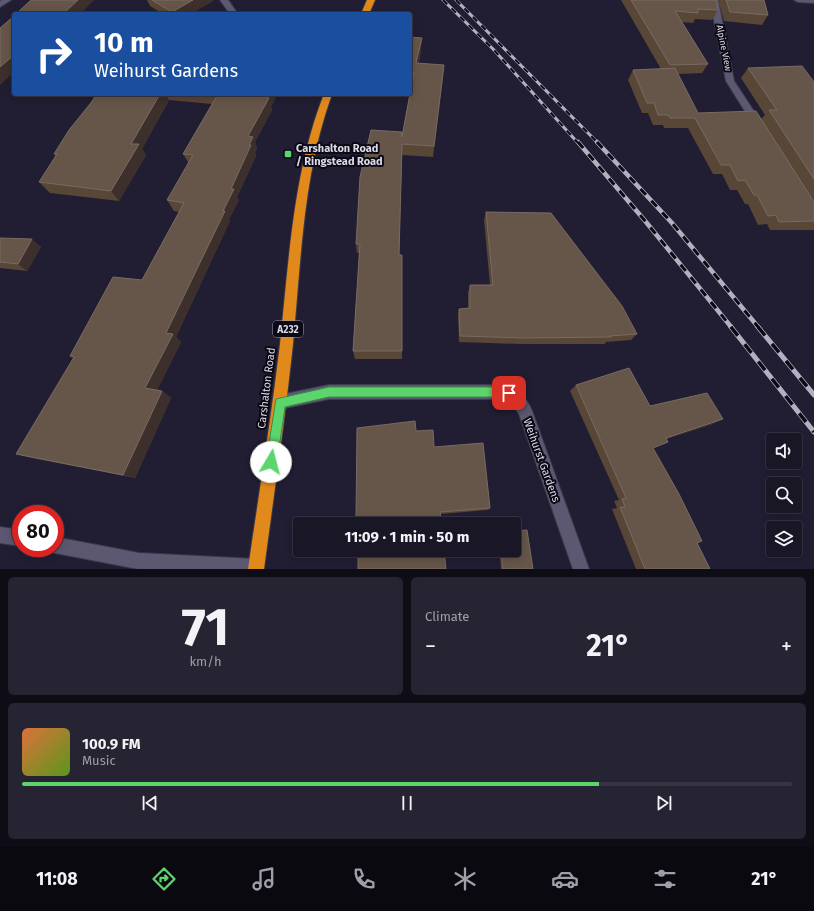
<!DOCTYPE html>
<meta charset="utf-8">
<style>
:root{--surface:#191626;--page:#262332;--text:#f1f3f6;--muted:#9f9fa7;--line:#373543;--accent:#5dd56d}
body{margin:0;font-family:"Fira Sans",sans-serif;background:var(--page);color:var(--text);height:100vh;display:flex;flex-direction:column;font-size:15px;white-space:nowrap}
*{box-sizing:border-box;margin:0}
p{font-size:13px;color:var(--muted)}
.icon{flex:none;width:22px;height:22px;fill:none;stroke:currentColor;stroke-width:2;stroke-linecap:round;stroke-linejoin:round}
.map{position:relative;height:569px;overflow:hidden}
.details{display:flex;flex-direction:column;gap:8px;padding:8px;background:#0e0c15;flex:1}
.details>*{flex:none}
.guide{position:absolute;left:12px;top:12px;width:400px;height:84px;border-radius:4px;box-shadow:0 2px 10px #0003,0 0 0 1px var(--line);background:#1a4fa0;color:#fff;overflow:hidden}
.fabs{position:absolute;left:766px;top:433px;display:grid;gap:8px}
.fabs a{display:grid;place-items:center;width:36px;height:36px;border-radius:4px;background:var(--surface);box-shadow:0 2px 10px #0003,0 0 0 1px var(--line);font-size:20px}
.speed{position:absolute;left:12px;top:505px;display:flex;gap:8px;font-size:20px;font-weight:700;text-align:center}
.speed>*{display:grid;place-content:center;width:52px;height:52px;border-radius:50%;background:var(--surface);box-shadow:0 2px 10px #0003,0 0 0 1px var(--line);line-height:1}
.speed .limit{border:6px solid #d22;background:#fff;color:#111}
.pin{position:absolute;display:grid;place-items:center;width:34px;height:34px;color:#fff;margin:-17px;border-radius:8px;box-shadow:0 2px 6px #0006}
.me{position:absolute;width:44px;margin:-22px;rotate:8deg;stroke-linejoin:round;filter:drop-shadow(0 0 3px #0008)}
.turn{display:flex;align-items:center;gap:14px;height:84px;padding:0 16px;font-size:18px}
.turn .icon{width:52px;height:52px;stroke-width:2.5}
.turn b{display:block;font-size:28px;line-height:34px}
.big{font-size:30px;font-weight:700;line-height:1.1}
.details .tile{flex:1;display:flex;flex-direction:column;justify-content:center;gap:6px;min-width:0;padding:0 14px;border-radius:6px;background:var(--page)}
.details .dial{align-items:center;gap:0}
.dial b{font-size:52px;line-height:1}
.song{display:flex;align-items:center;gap:12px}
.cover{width:48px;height:48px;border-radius:6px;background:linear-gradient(135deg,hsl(20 70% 55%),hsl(90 70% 35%))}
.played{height:4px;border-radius:2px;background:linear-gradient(90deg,var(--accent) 75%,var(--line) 75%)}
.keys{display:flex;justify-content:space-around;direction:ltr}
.heat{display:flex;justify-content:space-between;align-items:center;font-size:22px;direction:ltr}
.details .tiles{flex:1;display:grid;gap:8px;grid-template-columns:1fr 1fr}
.tile:last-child{grid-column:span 2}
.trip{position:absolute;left:293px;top:517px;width:228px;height:40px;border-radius:4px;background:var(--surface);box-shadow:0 2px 10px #0003,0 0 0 1px var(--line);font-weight:700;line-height:40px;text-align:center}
.tabs{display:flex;height:64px;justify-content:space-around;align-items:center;background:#0a090f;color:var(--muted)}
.tabs .icon{width:28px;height:28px}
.tabs .on{color:var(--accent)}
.tabs b{font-size:18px;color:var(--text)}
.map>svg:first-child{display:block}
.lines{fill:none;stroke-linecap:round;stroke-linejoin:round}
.street-casing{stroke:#3d3a4c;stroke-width:2}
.secondary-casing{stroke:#3d3a4c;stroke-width:2}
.highway-casing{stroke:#3d3a4c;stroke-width:2}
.street{fill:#5c5871;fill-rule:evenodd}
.secondary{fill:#5c5871;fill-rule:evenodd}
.highway{fill:#e18a1b;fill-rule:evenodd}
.rail-far2-casing{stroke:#b3b1c1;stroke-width:3}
.rail-far1-casing{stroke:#b3b1c1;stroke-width:4.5}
.rail-casing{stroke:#b3b1c1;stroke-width:5}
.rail-far2{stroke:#0b0913;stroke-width:2;stroke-dasharray:6;stroke-linecap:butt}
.rail-far1{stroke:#0b0913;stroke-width:3;stroke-dasharray:8;stroke-linecap:butt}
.rail{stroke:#0b0913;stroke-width:3.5;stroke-dasharray:11;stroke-linecap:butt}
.wall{fill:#584636}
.shaded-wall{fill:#3c2f2c}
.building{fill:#665649;stroke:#796b62}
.route{fill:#5dd56d;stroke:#3c8a47}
.poi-dot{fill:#5dd56d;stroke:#0b0913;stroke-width:1.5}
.labels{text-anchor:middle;stroke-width:4;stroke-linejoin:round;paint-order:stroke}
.far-street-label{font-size:9px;fill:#dddbea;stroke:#0b0913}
.shield{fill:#0b0913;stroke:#9e9caa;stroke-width:1}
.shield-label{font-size:10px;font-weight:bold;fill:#dddbea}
.poi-label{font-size:11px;font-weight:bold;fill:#dddbea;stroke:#0b0913;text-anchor:start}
.street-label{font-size:11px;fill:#dddbea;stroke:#0b0913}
</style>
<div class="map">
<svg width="814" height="569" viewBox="0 0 814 569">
<rect width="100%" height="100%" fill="#211e33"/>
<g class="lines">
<g class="street-casing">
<g id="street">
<polygon points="2,0 11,0 0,7 0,1"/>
<polygon points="220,0 228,0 238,14 230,14"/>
<polygon points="710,0 718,0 734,81 763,125 761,127 755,127 726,81"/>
<polygon points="794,0 814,0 814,3 798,2"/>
<path d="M329,385h165c19,3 31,8 38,26l57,158h-16l-54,-155c-6,-11 -13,-14 -25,-15h-165l-49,10 -5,-2 -2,-5 2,-5 5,-2z"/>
</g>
</g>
<g class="secondary-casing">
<g id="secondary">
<polygon points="0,527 21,530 21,546 0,543"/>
<polygon points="55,537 139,553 256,559 262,561 264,567 263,569 138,569 55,553 49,551 48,548 55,548"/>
</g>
</g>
<g class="highway-casing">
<g id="highway">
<polygon points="367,0 375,0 369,14 361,14"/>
<path d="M324,94h8c-29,80 -31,166 -39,250 -8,75 -19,150 -29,225h-16c11,-75 23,-150 32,-225 9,-84 13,-171 44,-250z"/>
</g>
</g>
<use href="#street" class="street"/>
<use href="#secondary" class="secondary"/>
<use href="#highway" class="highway"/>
<g class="rail-far2-casing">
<g id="rail-far2">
<polyline points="443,0 493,49 578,143"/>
<polyline points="456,0 598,143"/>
</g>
</g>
<g class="rail-far1-casing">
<g id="rail-far1">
<polyline points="578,142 646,222 732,328"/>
<polyline points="597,142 672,223 759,328"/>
</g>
</g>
<g class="rail-casing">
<g id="rail">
<polyline points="731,327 814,432"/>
<polyline points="758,327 814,395"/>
</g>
</g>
<use href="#rail-far2" class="rail-far2"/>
<use href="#rail-far1" class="rail-far1"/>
<use href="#rail" class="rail"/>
</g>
<g class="wall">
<polygon points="147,0 212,0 213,1 190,14 163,14 150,6"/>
<polygon points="621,0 716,0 718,10 712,20 695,19 693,23 682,22 708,64 702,73 678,74 698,113 761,119 765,115 741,78 748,68 814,82 814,230 770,230 767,224 758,225 748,204 745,204 737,190 730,190 722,174 713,174 688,128 664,128 663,125 653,125 648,113 642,113 628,80 633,70 661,69"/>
<polygon points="718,0 764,0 768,15 762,25 724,21"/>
<polygon points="410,37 421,50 419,63 443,77 433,157 402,155 399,255 402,255 402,359 355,359 353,351 359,253 357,253 356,244 402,136 412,83 410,83"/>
<polygon points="97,94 278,94 271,106 272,110 255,142 257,148 255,153 256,156 237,197 239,200 229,219 230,221 176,337 181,342 157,390 162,391 171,398 135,478 32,458 16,454 74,358 70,356 142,280 179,212 174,211 167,200 189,164 183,154 212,104 169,100 142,149 146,155 119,201 50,193 39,182 56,156 54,154"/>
<polygon points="486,212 637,334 631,340 606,342 605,344 520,344 459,342 458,316 459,309 468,308 468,293 470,285 490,285 484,220"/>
<polygon points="0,238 41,247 27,271 0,268"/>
<polygon points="576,385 713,424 666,439 653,448 710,569 636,569 612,509 617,508 614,501 619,500 570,391"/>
<polygon points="416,431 434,447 490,508 488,510 441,514 358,519 356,517"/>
<polygon points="499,550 514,550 533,569 501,569"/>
</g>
<g class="shaded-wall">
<polygon points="78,0 94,0 80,14 63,14"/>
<polygon points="193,0 212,0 213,1 190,14 173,14 172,12"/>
<polygon points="422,38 421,50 416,75 416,63"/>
<polygon points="14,55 14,72 0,85 0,67"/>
<polygon points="444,65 443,77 433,157 434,146"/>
<polygon points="160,94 166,94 169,100 142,149 146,155 119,201 111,191 131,144"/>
<polygon points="268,94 278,94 271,106 272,110 255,142 257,148 255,153 256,156 237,197 239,200 229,219 230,221 176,337 181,342 155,395 145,388 166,333 223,211 231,189 249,145 248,136"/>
<polygon points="402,144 402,155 399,265 399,255"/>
<polygon points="32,239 41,247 27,271 18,264"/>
<polygon points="162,391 171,398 135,478 123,475"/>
<polygon points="723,419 713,424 657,442 666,438"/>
</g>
<g class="building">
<polygon points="31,0 78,0 63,14 16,14"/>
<polygon points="152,0 193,0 172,12"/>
<polygon points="631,0 716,0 718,10 698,9 698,13 675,11 708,64 670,65"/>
<polygon points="726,0 764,0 768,15 730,12"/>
<polygon points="14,16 14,55 0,67 0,28"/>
<polygon points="410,37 422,38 416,63 444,65 434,146 402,144 399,255 402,255 402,351 353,351 360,244 356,244 360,177 371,130 402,132 402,137 414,72 410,71"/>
<polygon points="802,66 814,82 814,179 769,110 777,110 748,68"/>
<polygon points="675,68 698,113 756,111 814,202 814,221 779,222 776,215 768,216 757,195 754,195 745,180 738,181 730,165 721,165 695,118 670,118 668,115 658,115 654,103 647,103 633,70"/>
<polygon points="97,94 160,94 131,144 139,144 111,191 39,182 57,154 54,154 69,130 90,104"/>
<polygon points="218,94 268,94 266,97 269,98 248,136 253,137 249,145 251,145 231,189 234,189 223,211 225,211 166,333 173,334 145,388 162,391 123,475 16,454 74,357 70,356 113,277 142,280 184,203 167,200 193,155 183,154"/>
<polygon points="486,212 551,213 622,306 637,334 610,336 611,337 524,338 460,336 459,309 470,308 470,285 493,285"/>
<polygon points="0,238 32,239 18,264 0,262"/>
<polygon points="629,368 650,406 707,393 723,419 666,438 668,442 653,448 679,494 702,541 697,543 710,569 645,569 620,507 625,507 622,499 626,498 576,385"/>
<polygon points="415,421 416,431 433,430 434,447 483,443 490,508 440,512 442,524 358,524 358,517 356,517 357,428"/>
<polygon points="527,530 533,569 503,569 501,550 514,550 514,531"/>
<polygon points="358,550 444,550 446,569 358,569"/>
</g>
<polygon class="route" points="329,387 494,387 512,390 514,393 512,397 509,399 494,397 329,397 285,407 277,462 275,466 271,468 267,466 266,462 276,399"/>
<rect class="poi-dot" x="284" y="150" width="8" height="8" rx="2"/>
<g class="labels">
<g class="far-street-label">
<text transform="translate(724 48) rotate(79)" y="3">Alpine View</text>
</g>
<rect class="shield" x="273" y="321" width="30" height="16" rx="3"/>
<g class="shield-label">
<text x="288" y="333">A232</text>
</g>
<g class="poi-label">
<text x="296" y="152">Carshalton Road<tspan x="296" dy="13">/ Ringstead Road</tspan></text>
</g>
<g class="street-label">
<text transform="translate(266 388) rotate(-83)" y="4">Carshalton Road</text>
<text transform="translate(542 460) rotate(70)" y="4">Weihurst Gardens</text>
</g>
</g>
</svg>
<div class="fabs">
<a><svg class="icon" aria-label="sound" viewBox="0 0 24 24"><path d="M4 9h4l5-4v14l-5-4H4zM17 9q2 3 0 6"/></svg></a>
<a><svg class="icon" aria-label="search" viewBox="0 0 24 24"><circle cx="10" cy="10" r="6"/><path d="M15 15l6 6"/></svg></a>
<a><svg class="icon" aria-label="layers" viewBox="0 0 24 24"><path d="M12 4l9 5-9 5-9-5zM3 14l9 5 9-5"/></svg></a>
</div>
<div class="speed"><div class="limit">80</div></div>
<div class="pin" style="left:509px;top:393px;background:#d93025"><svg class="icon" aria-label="arrive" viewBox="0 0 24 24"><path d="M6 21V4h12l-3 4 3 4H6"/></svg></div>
<svg class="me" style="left:271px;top:462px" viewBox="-20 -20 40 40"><circle r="19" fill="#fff"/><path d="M0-13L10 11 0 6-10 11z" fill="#5dd56d"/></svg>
<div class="trip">11:09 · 1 min · 50 m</div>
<div class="guide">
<div class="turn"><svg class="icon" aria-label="right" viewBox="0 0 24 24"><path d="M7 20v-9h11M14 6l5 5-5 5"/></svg><div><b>10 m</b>Weihurst Gardens</div></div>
</div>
</div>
<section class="details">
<div class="tiles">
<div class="tile dial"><b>71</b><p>km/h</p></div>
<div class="tile"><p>Climate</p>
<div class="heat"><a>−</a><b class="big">21°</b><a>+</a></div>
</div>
<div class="tile">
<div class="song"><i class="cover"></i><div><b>100.9 FM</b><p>Music</p></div></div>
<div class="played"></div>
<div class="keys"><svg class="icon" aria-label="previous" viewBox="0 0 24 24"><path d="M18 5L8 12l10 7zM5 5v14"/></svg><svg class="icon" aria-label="pause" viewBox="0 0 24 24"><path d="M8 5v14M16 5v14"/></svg><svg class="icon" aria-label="next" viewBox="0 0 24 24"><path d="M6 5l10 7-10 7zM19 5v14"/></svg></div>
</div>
</div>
</section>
<nav class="tabs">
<b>11:08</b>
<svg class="icon on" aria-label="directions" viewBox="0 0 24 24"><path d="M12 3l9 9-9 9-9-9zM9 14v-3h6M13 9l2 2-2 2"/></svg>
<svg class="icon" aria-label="music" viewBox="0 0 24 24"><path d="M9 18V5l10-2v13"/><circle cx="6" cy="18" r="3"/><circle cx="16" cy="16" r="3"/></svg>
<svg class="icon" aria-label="phone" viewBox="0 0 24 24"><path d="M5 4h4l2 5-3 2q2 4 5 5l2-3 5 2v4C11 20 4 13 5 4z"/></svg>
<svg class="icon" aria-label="climate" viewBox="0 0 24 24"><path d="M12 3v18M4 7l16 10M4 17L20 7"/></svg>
<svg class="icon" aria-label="car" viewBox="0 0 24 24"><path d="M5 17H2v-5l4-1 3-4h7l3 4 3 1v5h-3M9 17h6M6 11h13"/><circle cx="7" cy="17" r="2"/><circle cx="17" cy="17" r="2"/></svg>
<svg class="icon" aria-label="filters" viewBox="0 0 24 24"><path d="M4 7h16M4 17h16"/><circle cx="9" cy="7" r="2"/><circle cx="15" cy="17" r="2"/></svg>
<b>21°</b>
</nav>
